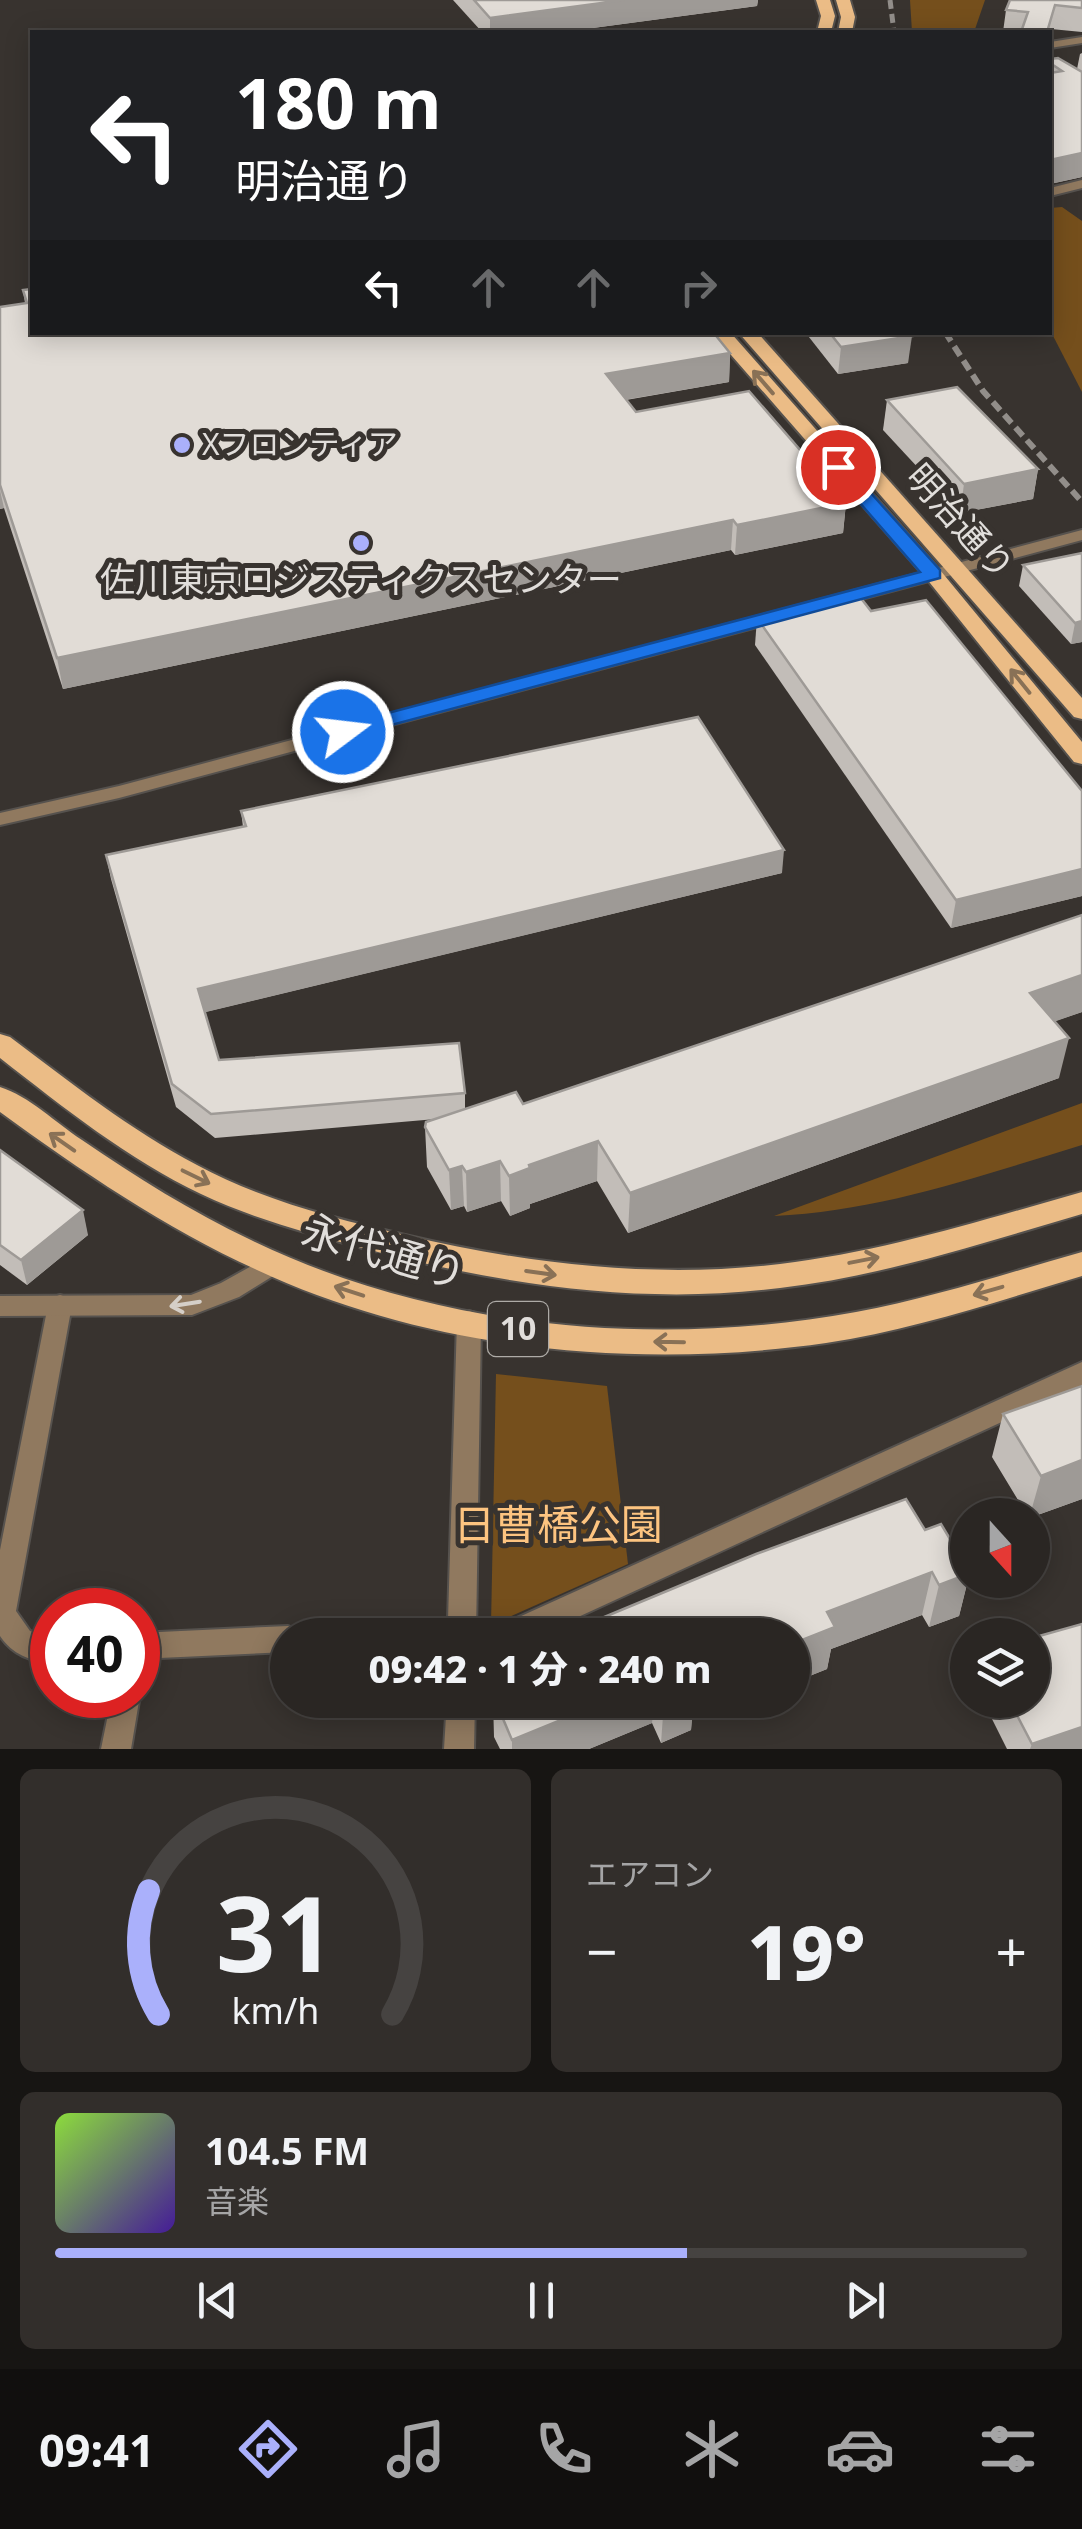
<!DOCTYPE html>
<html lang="ja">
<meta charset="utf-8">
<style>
:root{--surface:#2a2623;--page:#322e2b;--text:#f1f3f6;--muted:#a5a5a6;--line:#464341;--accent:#aab0fb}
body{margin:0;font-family:"Noto Sans","Noto Sans JP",sans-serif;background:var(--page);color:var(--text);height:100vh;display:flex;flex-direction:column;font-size:38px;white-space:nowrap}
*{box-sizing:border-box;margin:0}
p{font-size:32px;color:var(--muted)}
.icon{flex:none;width:55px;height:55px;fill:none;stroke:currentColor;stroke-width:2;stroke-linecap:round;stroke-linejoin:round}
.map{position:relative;height:1749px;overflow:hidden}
.drawer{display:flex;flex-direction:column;gap:20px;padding:20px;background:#171513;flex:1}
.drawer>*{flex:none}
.banner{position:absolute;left:30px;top:30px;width:1022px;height:305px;border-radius:0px;box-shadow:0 5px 25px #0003,0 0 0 2px var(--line);background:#202124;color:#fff;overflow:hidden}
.needle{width:65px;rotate:159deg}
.buttons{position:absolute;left:950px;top:1498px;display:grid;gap:20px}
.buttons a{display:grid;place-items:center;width:100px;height:100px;border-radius:50%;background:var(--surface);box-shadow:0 5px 25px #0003,0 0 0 2px var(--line);font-size:50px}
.speed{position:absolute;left:30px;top:1588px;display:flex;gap:20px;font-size:50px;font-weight:700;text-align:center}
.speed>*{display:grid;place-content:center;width:130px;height:130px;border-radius:50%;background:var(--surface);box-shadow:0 5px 25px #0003,0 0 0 2px var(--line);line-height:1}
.speed .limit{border:15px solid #d22;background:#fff;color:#111}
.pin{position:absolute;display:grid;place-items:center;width:85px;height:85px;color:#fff;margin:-42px;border:5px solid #fff;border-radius:50%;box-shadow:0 2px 10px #0007}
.me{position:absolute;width:110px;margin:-55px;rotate:75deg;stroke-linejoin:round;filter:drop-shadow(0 0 8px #0008)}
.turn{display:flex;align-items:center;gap:35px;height:210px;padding:0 40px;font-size:45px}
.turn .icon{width:130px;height:130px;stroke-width:2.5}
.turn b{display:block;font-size:70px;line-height:85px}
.lanes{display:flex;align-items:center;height:95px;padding:0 40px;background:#0003;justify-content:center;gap:50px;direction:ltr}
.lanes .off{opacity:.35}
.big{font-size:75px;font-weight:800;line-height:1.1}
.drawer .tile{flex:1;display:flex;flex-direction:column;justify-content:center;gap:15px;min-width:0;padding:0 35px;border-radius:15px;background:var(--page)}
.drawer .dial{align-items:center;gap:0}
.dial svg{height:260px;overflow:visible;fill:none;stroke:var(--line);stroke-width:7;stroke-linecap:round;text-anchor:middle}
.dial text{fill:var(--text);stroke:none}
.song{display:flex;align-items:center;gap:30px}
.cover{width:120px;height:120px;border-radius:15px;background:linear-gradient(135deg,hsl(90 70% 55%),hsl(260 70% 35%))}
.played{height:10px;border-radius:5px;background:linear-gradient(90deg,var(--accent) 65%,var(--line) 65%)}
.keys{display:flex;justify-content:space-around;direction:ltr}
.heat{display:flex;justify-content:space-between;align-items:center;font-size:55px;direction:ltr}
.drawer .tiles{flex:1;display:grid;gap:20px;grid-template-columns:1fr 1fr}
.tile:last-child{grid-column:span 2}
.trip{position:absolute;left:270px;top:1618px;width:540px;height:100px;border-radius:50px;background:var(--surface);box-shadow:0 5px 25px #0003,0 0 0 2px var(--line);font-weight:800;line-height:100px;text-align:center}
.dock{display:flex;height:160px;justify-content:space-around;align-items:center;background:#110f0e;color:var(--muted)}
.dock .icon{width:70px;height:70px}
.dock .active{color:var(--accent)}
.dock b{font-size:45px;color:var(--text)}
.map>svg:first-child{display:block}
.green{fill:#754f1c}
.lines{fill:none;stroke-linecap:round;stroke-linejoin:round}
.minor-casing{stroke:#56524e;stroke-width:4}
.tertiary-casing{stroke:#56524e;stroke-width:4}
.primary-casing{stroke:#56524e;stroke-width:4}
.minor{fill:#90795f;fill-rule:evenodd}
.tertiary{fill:#90795f;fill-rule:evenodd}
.primary{fill:#ebbc86;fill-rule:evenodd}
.rail-far1{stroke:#928e8a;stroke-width:5;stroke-dasharray:9 5;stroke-linecap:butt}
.rail{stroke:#928e8a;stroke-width:6;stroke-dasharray:11 6;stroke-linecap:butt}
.wall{fill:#c2bdb8}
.shaded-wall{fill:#9e9a96}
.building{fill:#e1dcd6;stroke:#9e9a96;stroke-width:2.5}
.oneway{stroke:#897156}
.oneway2{stroke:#d5cfc8}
.route{fill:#1a73e8;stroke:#114b97;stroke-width:2.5}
.poi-dot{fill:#aab0fb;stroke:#38332f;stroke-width:4}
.labels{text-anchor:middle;stroke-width:10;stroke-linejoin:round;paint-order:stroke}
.far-poi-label{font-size:30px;fill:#e1dedb;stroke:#38332f;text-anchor:start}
.shield{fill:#38332f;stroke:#aeaba7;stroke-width:2.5}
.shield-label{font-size:32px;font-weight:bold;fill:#e1dedb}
.street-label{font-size:35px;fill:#e1dedb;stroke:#38332f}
.poi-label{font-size:35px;fill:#e1dedb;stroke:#38332f}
.near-street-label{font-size:42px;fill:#e1dedb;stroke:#38332f}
.near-park-label{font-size:42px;fill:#fdc480;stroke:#38332f}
</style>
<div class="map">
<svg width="1082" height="1749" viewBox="0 0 1082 1749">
<rect width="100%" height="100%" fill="#38332f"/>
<g class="green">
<polygon points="910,0 985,0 974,32 912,32"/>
<polygon points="1062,207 1082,221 1082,392 1050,330 1050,208"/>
<path d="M1082,1103v42c-102,31 -201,66 -308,71z"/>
<polygon points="496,1374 607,1386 628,1564 491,1625"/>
</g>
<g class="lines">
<g class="minor-casing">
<g id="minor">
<polygon points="1082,37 1082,43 1050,48 1050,42"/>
<polygon points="1082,180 1082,188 1050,196 1050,188"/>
<path d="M60,1295l9,3 3,7 -56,306 14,20 22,5v26c-21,0 -40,-8 -52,-26v-86l48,-245 3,-7z"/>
<polygon points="469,1311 478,1314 481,1321 476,1635 368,1635 372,1626 382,1622 448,1620 457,1321 460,1314"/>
<polygon points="1082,1362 1082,1385 539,1635 495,1635 499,1626"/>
<polygon points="288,1626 298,1630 300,1635 288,1635 288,1652 138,1659 138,1633"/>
<polygon points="138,1689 140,1695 131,1749 101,1749 112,1695 138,1695"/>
<polygon points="447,1700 475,1700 474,1749 444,1749"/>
</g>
</g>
<g class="tertiary-casing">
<g id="tertiary">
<polygon points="1082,530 1082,540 119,798 0,825 0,813 119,786"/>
<polygon points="273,1254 281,1257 285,1264 281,1271 239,1297 192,1315 0,1316 0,1296 191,1295 221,1283"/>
</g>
</g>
<g class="primary-casing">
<g id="primary">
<polygon points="816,0 830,0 835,16 831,32 817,32 821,16"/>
<polygon points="836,0 850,0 855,17 852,32 838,32 841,17"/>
<polygon points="711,332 730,332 940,570 1082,742 1082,764 1074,762 926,578"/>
<polygon points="738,332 757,332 1082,698 1082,719 1074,717"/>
<path d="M0,1034l10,3c60,45 120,93 187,128 65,35 136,53 208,70 123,29 249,44 375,29 103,-12 203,-44 302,-72v22c-99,29 -199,62 -302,74 -142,18 -283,-4 -421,-41 -53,-14 -107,-29 -158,-53 -73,-35 -137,-86 -201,-136z"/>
<path d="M0,1087c29,9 56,36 82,53 54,37 110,72 169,100 183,89 405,109 605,72 77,-14 151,-39 226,-60v24c-84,25 -169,54 -256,67 -188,27 -395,8 -569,-73 -92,-42 -176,-99 -257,-158z"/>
</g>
</g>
<use href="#minor" class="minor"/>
<use href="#tertiary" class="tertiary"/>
<use href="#primary" class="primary"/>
<polyline class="rail-far1" points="890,0 894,32"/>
<polyline class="rail" points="945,332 983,391 1082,502"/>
</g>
<g class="wall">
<polygon points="453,0 758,0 757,6 563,32 482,32"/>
<polygon points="1082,0 1082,32 1051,29 1050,32 1003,32 1006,10"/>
<polygon points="1082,53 1082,177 1050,184 1050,59 1077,69 1080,54"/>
<polygon points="23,290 730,353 729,382 626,400 636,412 846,503 843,533 735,555 731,550 63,689 4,508 0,509 0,307 25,303"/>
<polygon points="805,332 909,332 908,363 838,374"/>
<polygon points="887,400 1038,469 1033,499 960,513 883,430"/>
<polygon points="1082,553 1082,642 1071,644 1019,586 1023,565"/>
<polygon points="871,611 1082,791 1082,896 951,928 755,645 757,618"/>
<polygon points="241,811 782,873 205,1012 219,1060 465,1093 465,1109 523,1104 1082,915 1082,1012 1055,1021 1059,1078 628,1233 597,1181 530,1204 530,1208 510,1216 501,1201 467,1212 464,1206 451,1210 427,1167 425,1127 436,1119 215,1138 176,1107 111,879 106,855 243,827"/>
<polygon points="0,1150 88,1235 27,1285 0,1265"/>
<polygon points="1003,1414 1082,1499 1032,1517 1032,1515 1027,1515 992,1457"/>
<polygon points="925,1530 968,1580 959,1616 929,1627 922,1615 831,1649 827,1669 792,1683"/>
<polygon points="493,1700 708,1700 693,1706 691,1730 661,1743 652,1723 589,1749 500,1749 494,1737"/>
<polygon points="985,1700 1032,1700 1082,1749 1007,1749 984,1703"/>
</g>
<g class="shaded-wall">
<polygon points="624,0 758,0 757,6 563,32 490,32 490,18"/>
<polygon points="1082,153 1082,177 1050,184 1050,160"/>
<polygon points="912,336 908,363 838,374 841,347"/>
<polygon points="730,353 729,382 606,403 606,374"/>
<polygon points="1038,469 1033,499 960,513 964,484"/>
<polygon points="0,490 4,508 0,509"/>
<polygon points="846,503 843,533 735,555 737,525"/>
<polygon points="733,520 731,550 63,689 57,658"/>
<polygon points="1082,621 1082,642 1071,644 1075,623"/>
<polygon points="784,850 782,873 202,1013 198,989"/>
<polygon points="1082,869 1082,896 951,928 956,900"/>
<polygon points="1082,975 1082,1012 1022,1033 1030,993"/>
<polygon points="1069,1038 1059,1078 628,1233 630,1193"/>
<polygon points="598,1141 597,1181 530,1204 530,1208 510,1216 509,1176 529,1165"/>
<polygon points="500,1161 501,1201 467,1212 466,1172"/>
<polygon points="462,1166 464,1206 451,1210 449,1170"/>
<polygon points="83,1210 88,1235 27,1285 21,1260"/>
<polygon points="1082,1460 1082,1499 1032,1517 1032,1515 1030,1515 1041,1476"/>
<polygon points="932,1572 922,1615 831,1649 827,1669 792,1683 792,1644 827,1612"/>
<polygon points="968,1574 968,1580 959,1616 929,1627 939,1585"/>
<polygon points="610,1700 654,1700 652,1723 589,1749 512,1749 512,1740"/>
<polygon points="668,1700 708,1700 693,1706 691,1730 661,1743 664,1702"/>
<polygon points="732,1700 750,1700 731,1708"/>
<polygon points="1082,1727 1082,1749 1030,1749 1032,1744"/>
</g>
<g class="building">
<polygon points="474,0 624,0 490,18"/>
<polygon points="1010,0 1082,0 1082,8 1055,5 1047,32 1021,32 1028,12 1006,10"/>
<polygon points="1058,58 1082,72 1082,153 1050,160 1050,73 1062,71 1050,63 1050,59"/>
<polygon points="32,289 32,332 713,332 730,353 606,374 636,412 749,391 846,503 737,525 733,520 57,658 0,485 0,307 27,303 23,290"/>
<polygon points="829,332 909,332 912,336 841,347"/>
<polygon points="957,387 1038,469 964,484 887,400"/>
<polygon points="1082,553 1082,621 1075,623 1023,565"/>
<polygon points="860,597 871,611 926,600 1082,791 1082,869 956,900 757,618"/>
<polygon points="698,717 784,850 198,989 219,1060 459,1043 465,1093 211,1114 172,1084 106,855 246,826 241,811"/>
<polygon points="1082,915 1082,975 1030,993 1069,1038 630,1193 598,1141 529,1165 530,1168 509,1176 500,1161 466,1172 462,1166 449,1170 425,1127 426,1122 516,1092 523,1104"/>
<polygon points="0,1150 83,1210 21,1260 0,1245"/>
<polygon points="1082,1386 1082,1460 1041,1476 1003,1414"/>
<polygon points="906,1499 925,1530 941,1524 968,1569 968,1574 939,1585 932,1572 827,1612 835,1627 792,1644 792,1635 561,1635 756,1554"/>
<polygon points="1082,1624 1082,1727 1032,1744 1009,1700 1032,1700 1032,1638"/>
<polygon points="495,1700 610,1700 512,1740"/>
</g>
<defs><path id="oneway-shaft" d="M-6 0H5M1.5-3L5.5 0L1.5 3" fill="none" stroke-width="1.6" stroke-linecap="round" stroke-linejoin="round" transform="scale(2.5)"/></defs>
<g class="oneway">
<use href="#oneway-shaft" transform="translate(763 382) rotate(-131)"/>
<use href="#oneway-shaft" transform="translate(1020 681) rotate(-129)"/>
<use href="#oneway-shaft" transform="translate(62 1142) rotate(-145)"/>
<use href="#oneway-shaft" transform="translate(196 1177) rotate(26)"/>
<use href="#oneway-shaft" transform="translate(864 1260) rotate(-11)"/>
<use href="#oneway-shaft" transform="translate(541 1273) rotate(8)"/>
<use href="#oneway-shaft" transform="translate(349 1291) rotate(-162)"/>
<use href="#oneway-shaft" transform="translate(988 1291) rotate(164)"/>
<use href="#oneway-shaft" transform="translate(669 1342) rotate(-179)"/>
</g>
<use class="oneway2" href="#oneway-shaft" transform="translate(185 1304) rotate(171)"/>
<polygon class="route" points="838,462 844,463 940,570 940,578 343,738 332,732 335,727 920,572 832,471 832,463"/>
<g class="poi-dot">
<circle cx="182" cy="445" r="10"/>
<circle cx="361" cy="543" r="10"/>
</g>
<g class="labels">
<g class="far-poi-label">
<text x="202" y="455">Xフロンティア</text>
</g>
<rect class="shield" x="488" y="1302" width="60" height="54" rx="8"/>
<g class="shield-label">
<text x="518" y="1340">10</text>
</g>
<g class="street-label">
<text transform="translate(960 522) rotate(48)" y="12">明治通り</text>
</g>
<g class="poi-label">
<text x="361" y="592">佐川東京ロジスティクスセンター</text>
</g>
<g class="near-street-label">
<text transform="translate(384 1252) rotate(16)" y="15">永代通り</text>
</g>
<g class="near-park-label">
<text x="558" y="1540">日曹橋公園</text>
</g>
</g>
</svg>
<div class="buttons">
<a><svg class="needle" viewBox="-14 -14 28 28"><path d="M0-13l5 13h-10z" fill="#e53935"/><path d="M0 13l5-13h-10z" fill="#a5a5a6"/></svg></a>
<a><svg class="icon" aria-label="layers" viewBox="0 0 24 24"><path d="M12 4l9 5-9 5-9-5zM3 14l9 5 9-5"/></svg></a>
</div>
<div class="speed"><div class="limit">40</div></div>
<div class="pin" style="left:838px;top:467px;background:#d93025"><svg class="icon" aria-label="arrive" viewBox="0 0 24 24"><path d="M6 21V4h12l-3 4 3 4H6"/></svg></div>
<svg class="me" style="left:343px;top:732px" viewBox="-20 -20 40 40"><circle r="17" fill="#1a73e8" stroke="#fff" stroke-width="3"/><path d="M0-11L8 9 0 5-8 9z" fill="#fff"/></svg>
<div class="trip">09:42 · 1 分 · 240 m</div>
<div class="banner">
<div class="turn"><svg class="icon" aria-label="left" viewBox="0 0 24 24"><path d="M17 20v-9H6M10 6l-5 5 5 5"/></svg><div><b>180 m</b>明治通り</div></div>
<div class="lanes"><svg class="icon" aria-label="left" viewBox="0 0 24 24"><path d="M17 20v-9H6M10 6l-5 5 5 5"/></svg><svg class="icon off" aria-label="ahead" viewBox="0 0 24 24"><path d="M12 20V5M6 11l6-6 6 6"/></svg><svg class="icon off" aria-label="ahead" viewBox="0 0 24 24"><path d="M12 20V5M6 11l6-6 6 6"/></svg><svg class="icon off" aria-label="right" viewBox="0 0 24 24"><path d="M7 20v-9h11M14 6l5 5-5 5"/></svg></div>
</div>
</div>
<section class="drawer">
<div class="tiles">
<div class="tile dial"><svg viewBox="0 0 100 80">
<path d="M14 69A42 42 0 1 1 86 69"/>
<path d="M14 69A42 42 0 0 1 11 31" stroke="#aab0fb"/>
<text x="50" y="56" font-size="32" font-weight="700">31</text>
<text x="50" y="72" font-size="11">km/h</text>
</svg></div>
<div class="tile"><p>エアコン</p>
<div class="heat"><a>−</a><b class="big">19°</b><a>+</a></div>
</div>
<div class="tile">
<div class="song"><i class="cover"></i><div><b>104.5 FM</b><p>音楽</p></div></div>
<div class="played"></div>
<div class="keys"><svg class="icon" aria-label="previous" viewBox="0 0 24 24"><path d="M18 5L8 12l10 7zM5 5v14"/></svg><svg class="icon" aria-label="pause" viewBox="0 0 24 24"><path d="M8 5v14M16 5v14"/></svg><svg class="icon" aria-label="next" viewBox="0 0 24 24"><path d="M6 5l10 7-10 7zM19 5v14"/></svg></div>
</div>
</div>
</section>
<nav class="dock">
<b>09:41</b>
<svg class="icon active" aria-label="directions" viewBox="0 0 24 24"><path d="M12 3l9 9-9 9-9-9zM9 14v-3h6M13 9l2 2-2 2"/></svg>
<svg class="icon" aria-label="music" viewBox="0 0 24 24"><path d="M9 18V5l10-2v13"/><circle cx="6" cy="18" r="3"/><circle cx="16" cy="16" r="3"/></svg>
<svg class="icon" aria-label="phone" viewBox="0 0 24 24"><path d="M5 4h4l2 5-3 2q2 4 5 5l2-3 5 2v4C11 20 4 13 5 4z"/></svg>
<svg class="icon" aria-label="climate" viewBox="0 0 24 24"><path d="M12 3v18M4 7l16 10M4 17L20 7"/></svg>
<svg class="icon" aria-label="car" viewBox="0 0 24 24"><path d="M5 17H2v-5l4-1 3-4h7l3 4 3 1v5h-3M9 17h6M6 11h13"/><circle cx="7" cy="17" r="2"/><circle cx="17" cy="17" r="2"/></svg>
<svg class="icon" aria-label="filters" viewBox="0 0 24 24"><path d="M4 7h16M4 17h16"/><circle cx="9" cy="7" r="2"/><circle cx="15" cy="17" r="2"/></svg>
</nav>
